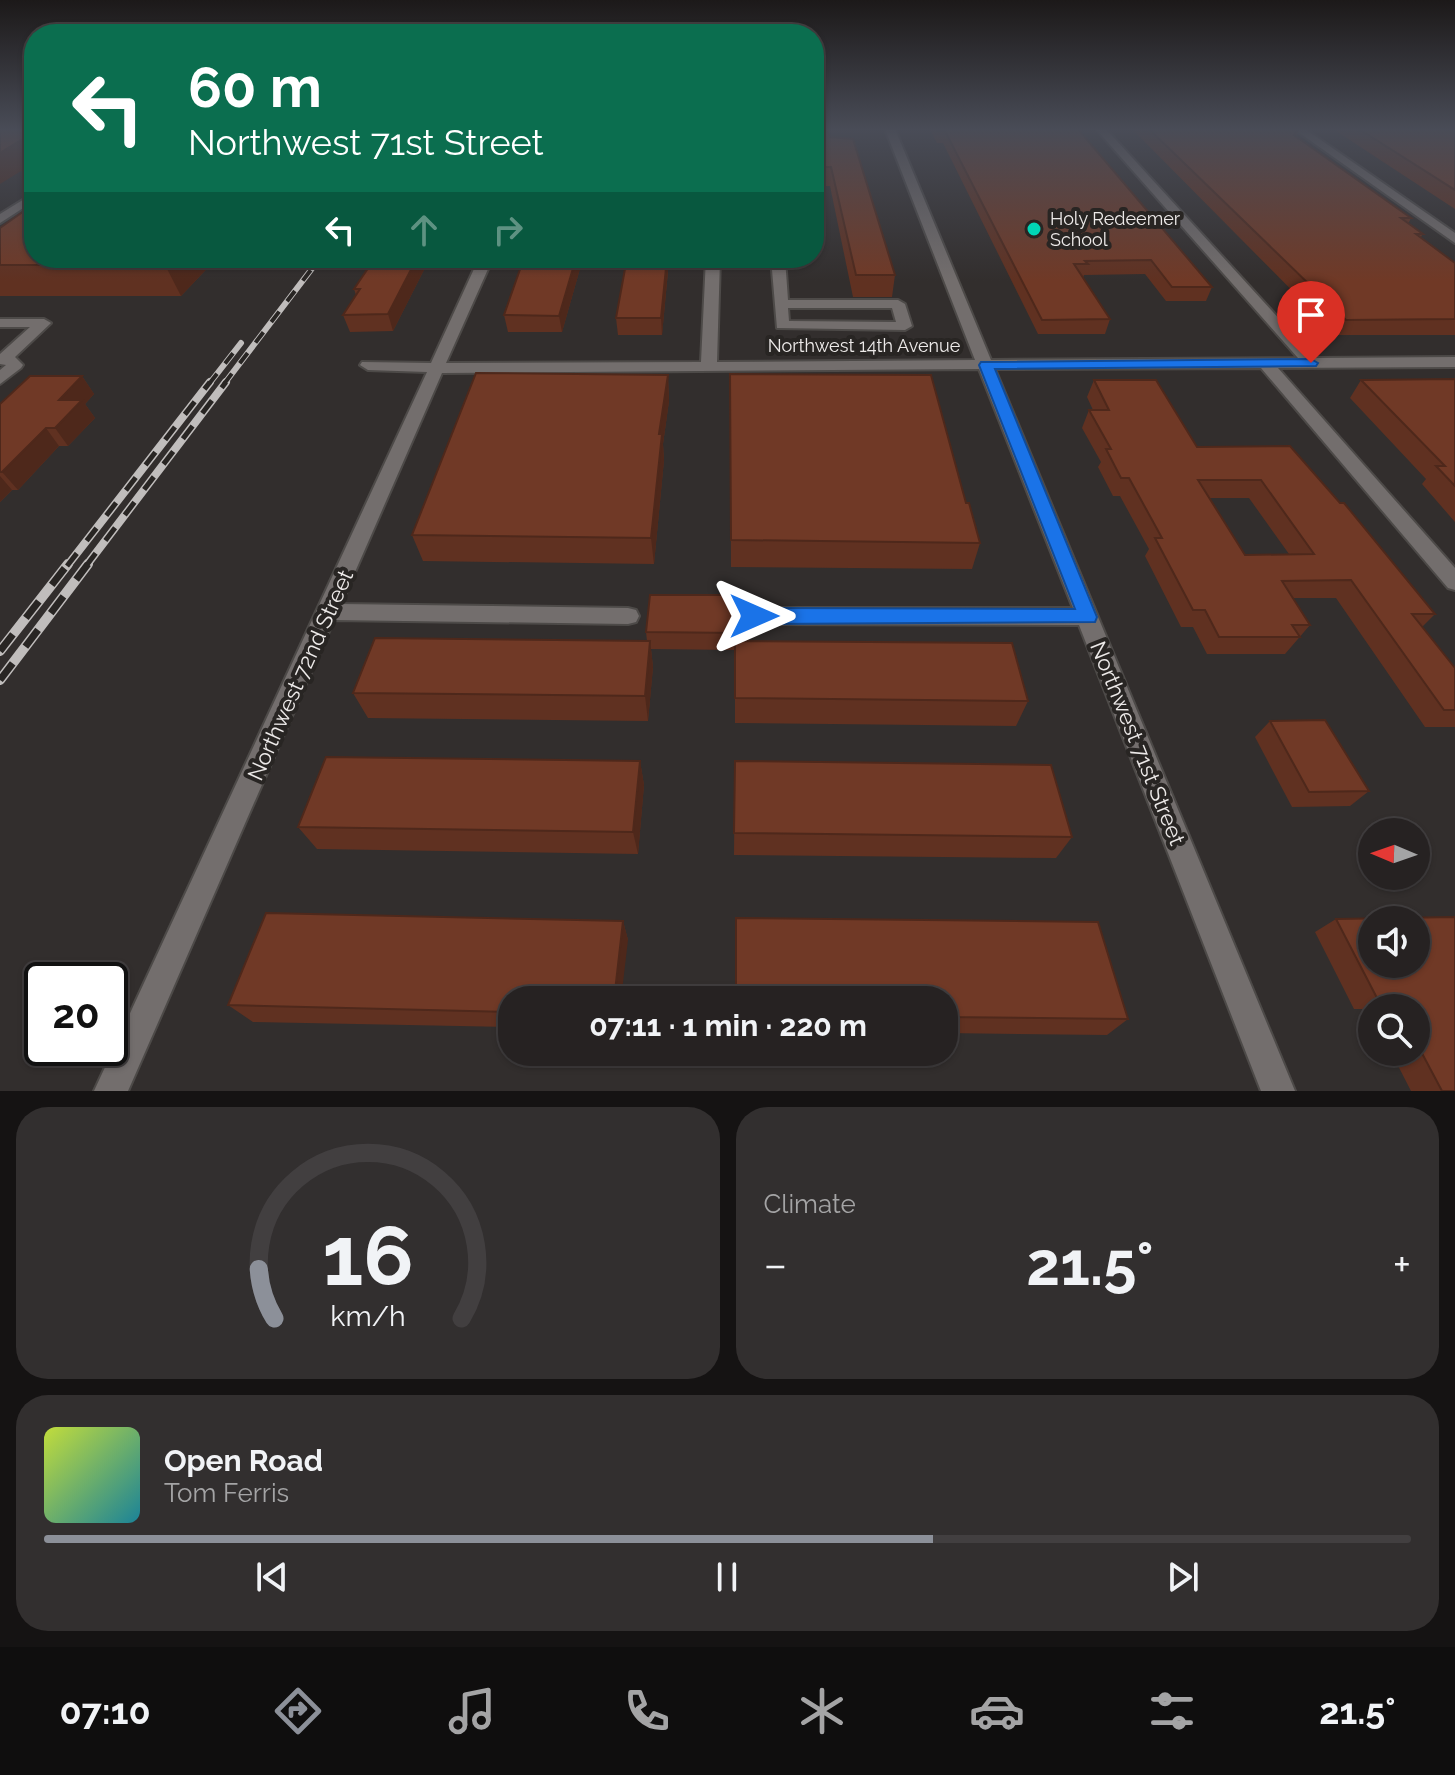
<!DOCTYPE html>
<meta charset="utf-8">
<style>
:root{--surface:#262222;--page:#322f2f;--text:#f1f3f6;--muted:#a4a4a5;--line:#423f40;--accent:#8c9099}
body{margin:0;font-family:Raleway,sans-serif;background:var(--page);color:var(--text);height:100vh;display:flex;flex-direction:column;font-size:30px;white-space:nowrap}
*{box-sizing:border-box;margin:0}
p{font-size:26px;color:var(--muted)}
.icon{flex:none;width:44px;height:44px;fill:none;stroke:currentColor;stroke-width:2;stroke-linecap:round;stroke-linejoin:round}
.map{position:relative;height:1091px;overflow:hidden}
.side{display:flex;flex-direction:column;gap:16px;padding:16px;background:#151313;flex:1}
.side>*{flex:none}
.hud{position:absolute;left:24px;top:24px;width:800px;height:244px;border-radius:32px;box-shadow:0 2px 6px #0004,0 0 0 2px var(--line);background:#0b6e4f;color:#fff;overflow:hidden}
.needle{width:52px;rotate:272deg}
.buttons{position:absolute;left:1358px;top:818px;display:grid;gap:16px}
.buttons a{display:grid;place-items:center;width:72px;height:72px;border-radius:50%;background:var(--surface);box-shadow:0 2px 6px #0004,0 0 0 2px var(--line);font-size:40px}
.speed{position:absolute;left:24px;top:962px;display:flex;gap:16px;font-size:40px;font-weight:700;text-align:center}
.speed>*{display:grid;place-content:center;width:104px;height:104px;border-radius:50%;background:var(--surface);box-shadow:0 2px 6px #0004,0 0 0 2px var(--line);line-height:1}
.speed .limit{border:4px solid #111;border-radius:12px;background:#fff;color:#111}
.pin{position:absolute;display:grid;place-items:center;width:68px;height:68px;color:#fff;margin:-82px -34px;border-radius:50% 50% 50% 0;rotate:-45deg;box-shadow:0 0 8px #0007}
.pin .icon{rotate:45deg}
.me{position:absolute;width:88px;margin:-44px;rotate:90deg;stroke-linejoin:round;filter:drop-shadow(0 0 6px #0008)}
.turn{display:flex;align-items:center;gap:28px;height:168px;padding:0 32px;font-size:36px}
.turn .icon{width:104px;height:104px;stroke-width:2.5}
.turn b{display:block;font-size:56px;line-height:68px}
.lanes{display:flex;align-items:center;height:76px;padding:0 32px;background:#0003;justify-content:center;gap:40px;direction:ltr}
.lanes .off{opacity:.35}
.big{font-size:60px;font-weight:700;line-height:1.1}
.side .card{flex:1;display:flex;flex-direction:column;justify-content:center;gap:12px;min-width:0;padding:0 28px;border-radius:32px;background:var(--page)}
.side .dial{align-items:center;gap:0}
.dial svg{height:208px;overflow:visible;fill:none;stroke:var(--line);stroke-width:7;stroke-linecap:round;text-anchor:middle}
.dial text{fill:var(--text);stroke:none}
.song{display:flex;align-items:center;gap:24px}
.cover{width:96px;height:96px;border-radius:12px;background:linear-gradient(135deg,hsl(70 70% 55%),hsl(190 70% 35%))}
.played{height:8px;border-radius:4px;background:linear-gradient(90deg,var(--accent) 65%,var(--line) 65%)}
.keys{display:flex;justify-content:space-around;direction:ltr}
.heat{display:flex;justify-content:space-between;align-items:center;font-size:44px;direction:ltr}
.side .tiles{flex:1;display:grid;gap:16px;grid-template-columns:1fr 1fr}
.card:last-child{grid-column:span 2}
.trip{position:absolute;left:498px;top:986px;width:460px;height:80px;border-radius:32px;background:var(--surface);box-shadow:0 2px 6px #0004,0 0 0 2px var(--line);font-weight:700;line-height:80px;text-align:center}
.dock{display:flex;height:128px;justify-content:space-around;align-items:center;background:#0f0e0e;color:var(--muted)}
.dock .icon{width:56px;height:56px}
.dock .selected{color:var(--accent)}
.dock b{font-size:36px;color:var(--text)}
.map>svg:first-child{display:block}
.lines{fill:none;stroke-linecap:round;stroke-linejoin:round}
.minor-casing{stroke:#4d4a48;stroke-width:4}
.minor{fill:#736e6d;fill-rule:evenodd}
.rail-far2-casing{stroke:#c0bdbc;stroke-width:6}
.rail-far1-casing{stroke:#c0bdbc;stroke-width:8}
.rail-casing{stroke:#c0bdbc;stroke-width:10}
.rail-far2{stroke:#282523;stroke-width:4;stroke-dasharray:13;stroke-linecap:butt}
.rail-far1{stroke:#282523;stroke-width:5;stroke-dasharray:16;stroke-linecap:butt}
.rail{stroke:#282523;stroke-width:7;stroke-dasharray:21;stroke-linecap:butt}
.wall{fill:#603121;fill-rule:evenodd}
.shaded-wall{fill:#4e281b}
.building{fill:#703926;stroke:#4e281b;stroke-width:2;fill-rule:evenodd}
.route{fill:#1a73e8;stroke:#114b97;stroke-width:2}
.poi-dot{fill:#01d5b6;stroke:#282523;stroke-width:3}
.labels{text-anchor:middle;stroke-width:8;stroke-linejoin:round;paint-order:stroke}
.far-poi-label{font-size:18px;fill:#edeae9;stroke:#282523;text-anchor:start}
.far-street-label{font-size:18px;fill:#edeae9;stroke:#282523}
.street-label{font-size:22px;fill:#edeae9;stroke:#282523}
</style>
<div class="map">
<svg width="1455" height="1091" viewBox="0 0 1455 1091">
<rect width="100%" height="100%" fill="#322e2d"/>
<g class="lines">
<g class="minor-casing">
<g id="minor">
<polygon points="885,129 895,129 991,360 1298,358 1096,129 1106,129 1315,358 1455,357 1455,367 1278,368 1455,568 1455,590 1448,588 1261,368 995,369 1295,1091 1261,1091 1079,625 754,624 746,622 743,616 746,610 754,608 1073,608 979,369 442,373 341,604 628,608 636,610 639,616 636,622 628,624 334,620 128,1091 94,1091 427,372 368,370 360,365 362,362 431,363 479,258 493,258 446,363 701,362 706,258 720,258 717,362 975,360"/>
<polygon points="1294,129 1305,129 1455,233 1455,243"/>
<polygon points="34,193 34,201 0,223 0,214"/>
<path d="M771,258h14l3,42h110l7,4 7,22 -7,4 -128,-2zM788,308h104l4,14 -107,-1z"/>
<polygon points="0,319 44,319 51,323 15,357 23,365 21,368 0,384 0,370 6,365 0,364 0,354 30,327 0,327"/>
</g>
</g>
<use href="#minor" class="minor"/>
<g class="rail-far2-casing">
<g id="rail-far2">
<polyline points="209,384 241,343"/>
<polyline points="224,384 320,258"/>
</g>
</g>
<g class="rail-far1-casing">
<g id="rail-far1">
<polyline points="67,566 210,382"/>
<polyline points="86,566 226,382"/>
</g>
</g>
<g class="rail-casing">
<g id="rail">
<polyline points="0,651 68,564"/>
<polyline points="0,680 88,564"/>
</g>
</g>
<use href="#rail-far2" class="rail-far2"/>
<use href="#rail-far1" class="rail-far1"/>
<use href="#rail" class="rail"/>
</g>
<g class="wall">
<polygon points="814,129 830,137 895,275 892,297 853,297 830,186 814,186"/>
<polygon points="930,129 1078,129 1212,287 1206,301 1166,301 1145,274 1084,275 1083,278 1110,319 1105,334 1038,334 943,143 937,143"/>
<polygon points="1132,129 1300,129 1296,136 1411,218 1408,224 1423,234 1420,238 1455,263 1455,335 1336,335"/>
<polygon points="1333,129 1455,129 1455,209"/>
<polygon points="0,228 34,258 217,258 181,296 0,296"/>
<polygon points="430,258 393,331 350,332 343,315 356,295 354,289"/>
<polygon points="524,258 583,258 562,332 508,332 504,315"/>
<polygon points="667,258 668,271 662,335 618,335 616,318"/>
<polygon points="730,374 966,503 980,543 972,569 731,567"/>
<polygon points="668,375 669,401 663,444 664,460 654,564 423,561 412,535"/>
<polygon points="82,376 94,394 85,404 95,418 68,446 59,446 18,490 12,490 0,502 0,404"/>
<polygon points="1455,379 1455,522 1422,484 1426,479 1350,398 1361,380"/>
<path d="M1094,380l103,67 93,-1 145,168 -13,13 33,41v59h-30l-89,-129h-43l17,27 -25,29h-78l-14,-27h-12l-36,-71 4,-7 -29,-53h-7l-15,-29 3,-5 -19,-34 7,-18h4l-6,-13zM1209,498h40l40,56 -44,1z"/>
<polygon points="736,595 736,641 1028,701 1016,726 735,723 735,650 651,649 653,667 648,721 368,718 353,693 647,641 646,632"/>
<polygon points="1270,721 1369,791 1350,806 1292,807 1255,737"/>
<polygon points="640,761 644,785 638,854 317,849 298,827"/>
<polygon points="735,761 1072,837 1056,858 734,855"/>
<polygon points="1455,917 1455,1091 1411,1091 1391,1052 1416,1052 1416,1008 1372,1008 1372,1015 1369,1009 1354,1009 1315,932 1336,919"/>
<polygon points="623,921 628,940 512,1000 512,1027 253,1022 228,1005"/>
<polygon points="944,1000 1128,1019 1107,1035 944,1033"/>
</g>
<g class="shaded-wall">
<polygon points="34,132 34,163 0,184 0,153"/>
<polygon points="172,258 217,258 181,296 165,265"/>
<polygon points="417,258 430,258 393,331 388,314"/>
<polygon points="576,258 583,258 562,332 559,316"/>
<polygon points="667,258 668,271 662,335 661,318"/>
<polygon points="668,375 669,401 663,444 664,460 654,564 651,538 659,434"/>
<polygon points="82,376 94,394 85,404 95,418 68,446 55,428 59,400"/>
<polygon points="46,428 59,446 18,490 2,472"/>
<polygon points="0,476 12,490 0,502"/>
<polygon points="650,641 653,667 648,721 645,696"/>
<polygon points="640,761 644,785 638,854 633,832"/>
<polygon points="623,921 628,940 621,1000 614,1000"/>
</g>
<g class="building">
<polygon points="0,129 34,129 34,132 0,153"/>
<polygon points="814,129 828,129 830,137 853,139 895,275 856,275 831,167 814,167"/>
<polygon points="938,129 1078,129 1212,287 1172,287 1151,260 1085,261 1088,264 1074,264 1110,319 1042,320 945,131 939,131"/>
<polygon points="1149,129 1299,129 1294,135 1411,218 1401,218 1423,234 1416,234 1455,263 1455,319 1346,320"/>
<polygon points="1359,129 1455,129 1455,190"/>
<polygon points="34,204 34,258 172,258 165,265 0,265 0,228"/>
<polygon points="375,258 417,258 388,314 343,315 360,289 354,289"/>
<polygon points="524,258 576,258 559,316 504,315"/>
<polygon points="627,258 667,258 661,318 616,318"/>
<polygon points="476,373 668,375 659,434 662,434 651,538 412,535"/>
<polygon points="730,374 931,375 966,503 969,503 980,543 731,540"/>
<polygon points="30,376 82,376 59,400 82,400 55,428 46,428 2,472 0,472 0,404"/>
<polygon points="1455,379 1455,486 1436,466 1445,466 1361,380"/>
<path d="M1094,380h62l41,67 93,-1 50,57h4l91,111h-23l43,54v42h-11l-93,-130 -69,1 28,44h-18l8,12h-81l-14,-27h-12l-38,-72h7l-33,-60h-8l-15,-29h5l-22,-39h20zM1198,480h63l53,74 -69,1z"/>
<polygon points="650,595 736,595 737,633 646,632"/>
<polygon points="375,638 650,641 645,696 353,693"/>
<polygon points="735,641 1012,643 1028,701 735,698"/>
<polygon points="1325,720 1369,791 1309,792 1270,721"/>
<polygon points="326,757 640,761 633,832 298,827"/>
<polygon points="735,761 1051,765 1072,837 734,833"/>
<polygon points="266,913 623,921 614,1000 512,1000 512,1012 228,1005"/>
<path d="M1455,917v174h-13l-26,-49v-34h-18l-6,-10h-15l-41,-79zM1372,920h44v44h-44z"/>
<polygon points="736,918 1098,922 1128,1019 944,1017 944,1000 736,1000"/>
</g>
<linearGradient id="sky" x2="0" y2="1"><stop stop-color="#1c1919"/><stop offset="0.46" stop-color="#494c57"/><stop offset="1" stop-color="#494c57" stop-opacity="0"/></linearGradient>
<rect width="1455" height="281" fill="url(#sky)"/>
<polygon class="route" points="1311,359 1318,363 1316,366 995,369 1097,617 1095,622 754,624 744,616 754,608 1075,609 979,365 981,362"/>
<circle class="poi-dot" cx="1034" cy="229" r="8"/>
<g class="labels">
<g class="far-poi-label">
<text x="1050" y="225">Holy Redeemer<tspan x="1050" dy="21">School</tspan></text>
</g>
<g class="far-street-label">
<text x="864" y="352">Northwest 14th Avenue</text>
</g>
<g class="street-label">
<text transform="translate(300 675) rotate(-66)" y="8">Northwest 72nd Street</text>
<text transform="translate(1138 743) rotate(68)" y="8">Northwest 71st Street</text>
</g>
</g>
</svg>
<div class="buttons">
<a><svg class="needle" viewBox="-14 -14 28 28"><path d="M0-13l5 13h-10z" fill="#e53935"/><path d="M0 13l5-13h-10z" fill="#a4a4a5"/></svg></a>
<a><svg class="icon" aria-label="sound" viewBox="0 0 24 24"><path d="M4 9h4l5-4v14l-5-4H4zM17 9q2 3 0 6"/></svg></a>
<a><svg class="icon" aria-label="search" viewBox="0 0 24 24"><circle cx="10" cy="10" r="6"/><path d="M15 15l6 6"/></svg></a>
</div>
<div class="speed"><div class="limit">20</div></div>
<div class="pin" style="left:1311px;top:363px;background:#d93025"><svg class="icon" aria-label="arrive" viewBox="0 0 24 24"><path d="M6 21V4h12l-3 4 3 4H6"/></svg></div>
<svg class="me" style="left:754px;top:616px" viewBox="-20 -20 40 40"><path d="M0-17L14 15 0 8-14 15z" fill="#1a73e8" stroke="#fff" stroke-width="4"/></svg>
<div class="trip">07:11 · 1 min · 220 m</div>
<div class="hud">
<div class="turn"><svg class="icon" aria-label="left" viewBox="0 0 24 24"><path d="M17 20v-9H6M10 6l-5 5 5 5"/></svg><div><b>60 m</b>Northwest 71st Street</div></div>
<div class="lanes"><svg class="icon" aria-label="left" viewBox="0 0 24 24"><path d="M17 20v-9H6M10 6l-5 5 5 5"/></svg><svg class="icon off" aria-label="ahead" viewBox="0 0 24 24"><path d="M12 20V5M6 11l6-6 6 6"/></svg><svg class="icon off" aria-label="right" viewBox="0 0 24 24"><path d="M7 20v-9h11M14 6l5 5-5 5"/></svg></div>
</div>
</div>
<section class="side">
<div class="tiles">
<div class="card dial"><svg viewBox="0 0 100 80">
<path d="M14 69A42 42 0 1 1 86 69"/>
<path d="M14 69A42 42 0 0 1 8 50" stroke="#8c9099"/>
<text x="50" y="56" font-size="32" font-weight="700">16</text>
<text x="50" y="72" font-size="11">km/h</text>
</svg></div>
<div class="card"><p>Climate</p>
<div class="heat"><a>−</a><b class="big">21.5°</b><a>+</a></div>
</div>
<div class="card">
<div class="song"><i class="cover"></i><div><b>Open Road</b><p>Tom Ferris</p></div></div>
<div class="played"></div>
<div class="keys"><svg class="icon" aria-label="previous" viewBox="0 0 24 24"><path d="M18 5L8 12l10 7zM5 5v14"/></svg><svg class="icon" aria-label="pause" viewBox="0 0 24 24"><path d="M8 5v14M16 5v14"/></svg><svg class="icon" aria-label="next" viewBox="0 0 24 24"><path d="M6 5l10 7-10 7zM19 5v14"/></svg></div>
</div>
</div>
</section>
<nav class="dock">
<b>07:10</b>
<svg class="icon selected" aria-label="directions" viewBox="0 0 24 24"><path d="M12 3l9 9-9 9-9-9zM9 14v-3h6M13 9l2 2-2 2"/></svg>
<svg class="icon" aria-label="music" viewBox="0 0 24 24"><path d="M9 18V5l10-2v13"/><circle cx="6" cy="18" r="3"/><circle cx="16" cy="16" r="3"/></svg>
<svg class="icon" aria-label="phone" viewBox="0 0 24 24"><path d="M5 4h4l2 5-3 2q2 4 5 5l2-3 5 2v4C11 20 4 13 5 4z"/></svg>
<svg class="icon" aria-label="climate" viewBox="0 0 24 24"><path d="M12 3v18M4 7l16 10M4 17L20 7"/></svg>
<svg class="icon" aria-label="car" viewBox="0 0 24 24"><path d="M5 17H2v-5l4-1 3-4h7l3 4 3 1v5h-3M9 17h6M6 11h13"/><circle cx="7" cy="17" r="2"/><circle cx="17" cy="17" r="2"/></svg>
<svg class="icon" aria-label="filters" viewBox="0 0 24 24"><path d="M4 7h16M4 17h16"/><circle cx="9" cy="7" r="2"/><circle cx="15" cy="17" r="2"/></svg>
<b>21.5°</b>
</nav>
